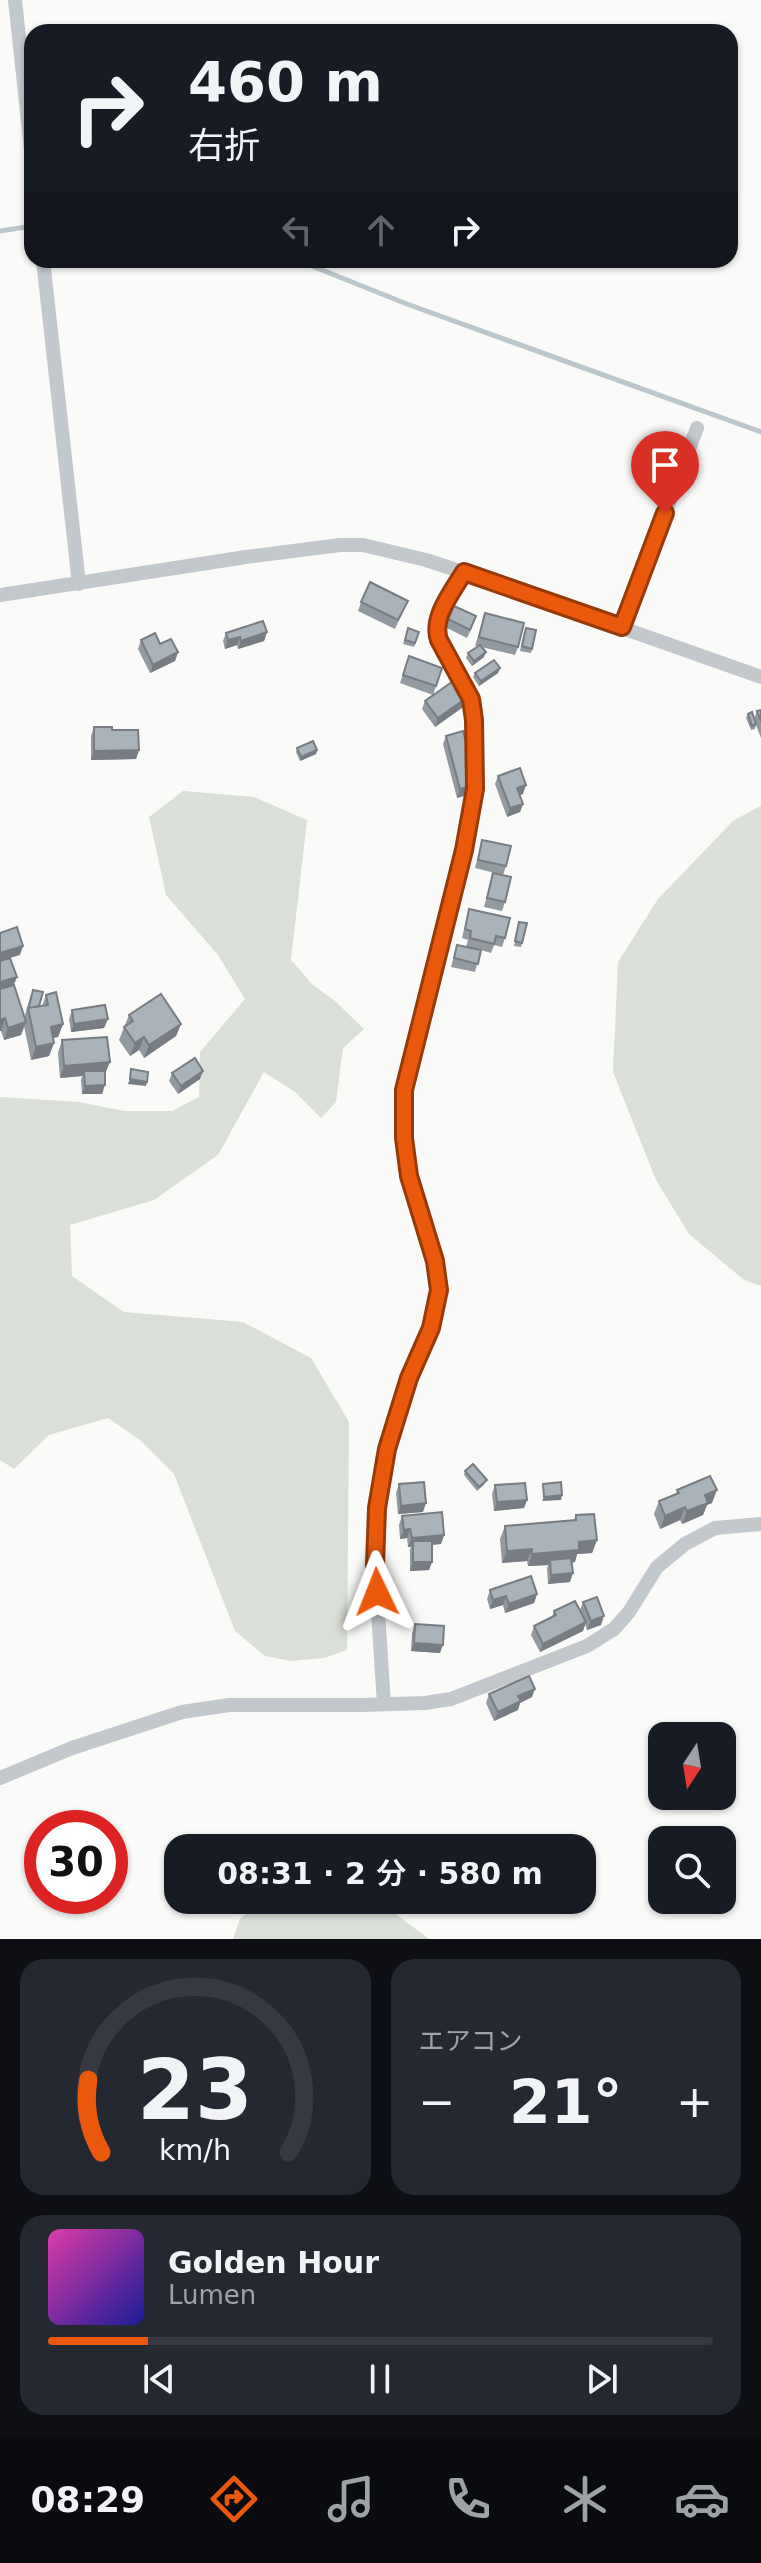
<!DOCTYPE html>
<html lang="ja">
<meta charset="utf-8">
<style>
:root{--surface:#171b24;--page:#242831;--text:#f1f3f6;--muted:#9ea1a6;--line:#363941;--accent:#ea580c}
body{margin:0;font-family:"DejaVu Sans","Noto Sans JP",sans-serif;background:var(--page);color:var(--text);height:100vh;display:flex;flex-direction:column;font-size:30px;white-space:nowrap}
*{box-sizing:border-box;margin:0}
p{font-size:26px;color:var(--muted)}
.icon{flex:none;width:44px;height:44px;fill:none;stroke:currentColor;stroke-width:2;stroke-linecap:round;stroke-linejoin:round}
.map{position:relative;height:1939px;overflow:hidden}
.panel{display:flex;flex-direction:column;gap:20px;padding:20px;background:#0d0f14;flex:1}
.panel>*{flex:none}
.hud{position:absolute;left:24px;top:24px;width:714px;height:244px;border-radius:24px;box-shadow:0 2px 6px #0004;background:#171b24;color:var(--text);overflow:hidden}
.needle{width:52px;rotate:192deg}
.tools{position:absolute;left:648px;top:1722px;display:grid;gap:16px}
.tools a{display:grid;place-items:center;width:88px;height:88px;border-radius:16px;background:var(--surface);box-shadow:0 2px 6px #0004;font-size:40px}
.speed{position:absolute;left:24px;top:1810px;display:flex;gap:16px;font-size:40px;font-weight:700;text-align:center}
.speed>*{display:grid;place-content:center;width:104px;height:104px;border-radius:50%;background:var(--surface);box-shadow:0 2px 6px #0004;line-height:1}
.speed .limit{border:12px solid #d22;background:#fff;color:#111}
.pin{position:absolute;display:grid;place-items:center;width:68px;height:68px;color:#fff;margin:-82px -34px;border-radius:50% 50% 50% 0;rotate:-45deg;box-shadow:0 0 8px #0007}
.pin .icon{rotate:45deg}
.me{position:absolute;width:88px;margin:-44px;rotate:358deg;stroke-linejoin:round;filter:drop-shadow(0 0 6px #0008)}
.turn{display:flex;align-items:center;gap:28px;height:168px;padding:0 32px;font-size:36px}
.turn .icon{width:104px;height:104px;stroke-width:2.5}
.turn b{display:block;font-size:56px;line-height:68px}
.lanes{display:flex;align-items:center;height:76px;padding:0 32px;background:#0003;justify-content:center;gap:40px;direction:ltr}
.lanes .off{opacity:.35}
.big{font-size:60px;font-weight:600;line-height:1.1}
.panel .widget{flex:1;display:flex;flex-direction:column;justify-content:center;gap:12px;min-width:0;padding:0 28px;border-radius:24px;background:var(--page)}
.panel .dial{align-items:center;gap:0}
.dial svg{height:208px;overflow:visible;fill:none;stroke:var(--line);stroke-width:7;stroke-linecap:round;text-anchor:middle}
.dial text{fill:var(--text);stroke:none}
.song{display:flex;align-items:center;gap:24px}
.cover{width:96px;height:96px;border-radius:12px;background:linear-gradient(135deg,hsl(320 70% 55%),hsl(240 70% 35%))}
.played{height:8px;border-radius:4px;background:linear-gradient(90deg,var(--accent) 15%,var(--line) 15%)}
.keys{display:flex;justify-content:space-around;direction:ltr}
.heat{display:flex;justify-content:space-between;align-items:center;font-size:44px;direction:ltr}
.panel .tiles{flex:1;display:grid;gap:20px;grid-template-columns:1fr 1fr}
.widget:last-child{grid-column:span 2}
.trip{position:absolute;left:164px;top:1834px;width:432px;height:80px;border-radius:24px;background:var(--surface);box-shadow:0 2px 6px #0004;font-weight:600;line-height:80px;text-align:center}
.menu{display:flex;height:128px;justify-content:space-around;align-items:center;background:#090b0e;color:var(--muted)}
.menu .icon{width:56px;height:56px}
.menu .current{color:var(--accent)}
.menu b{font-size:36px;color:var(--text)}
.map>svg:first-child{display:block}
.green{fill:#dadfd7}
.lines{fill:none;stroke-linecap:round;stroke-linejoin:round}
.stream{stroke:#bbc7cb;stroke-width:5}
.street{stroke:#c3c8cc;stroke-width:14}
.wall{fill:#929a9f}
.shaded-wall{fill:#777d82}
.building{fill:#aab3b9;stroke:#777d82;stroke-width:2}
.route-casing{stroke:#983908;stroke-width:20}
.route{stroke:#ea580c;stroke-width:14}
</style>
<div class="map">
<svg width="761" height="1939" viewBox="0 0 761 1939">
<rect width="100%" height="100%" fill="#fafaf8"/>
<g class="green">
<polygon points="183,791 254,797 307,820 291,960 313,985 335,1001 364,1029 343,1048 336,1102 321,1118 295,1092 264,1072 218,1155 154,1200 70,1225 72,1276 124,1312 243,1322 311,1358 349,1422 347,1650 324,1658 291,1661 265,1656 235,1631 174,1474 140,1440 108,1418 49,1435 14,1469 0,1460 0,1097 78,1102 124,1111 172,1111 199,1097 200,1052 245,999 218,955 166,895 149,817"/>
<polygon points="761,806 761,1286 744,1280 689,1234 656,1180 613,1072 618,962 658,899 734,820"/>
<polygon points="263,1900 377,1900 429,1939 233,1939 240,1919"/>
</g>
<g class="lines">
<g class="stream">
<polyline points="0,231 32,226"/>
<polyline points="297,260 407,304 761,432"/>
</g>
<g class="street">
<polyline points="15,0 32,159"/>
<polyline points="43,260 79,584"/>
<polyline points="0,595 246,557 340,545 363,545 426,560 475,576 761,677"/>
<polyline points="622,627 697,428"/>
<polyline points="384,1704 375,1565 377,1508 387,1449 409,1378 431,1328 439,1290 435,1261 409,1176 404,1138 404,1090 464,850 475,789 474,720 471,699 436,632 439,616 464,572"/>
<polyline points="0,1778 72,1748 182,1712 229,1705 361,1705 425,1703 451,1699 587,1646 614,1629 629,1612 657,1567 685,1544 715,1528 761,1524"/>
</g>
</g>
<g class="wall">
<polygon points="408,601 395,629 358,611 361,602"/>
<polygon points="485,613 518,647 515,655 481,647 484,657 472,666 466,658 468,653 478,646 475,646"/>
<polygon points="448,619 473,625 467,638 445,627"/>
<polygon points="408,628 419,632 414,647 403,644"/>
<polygon points="267,632 264,641 238,649 237,645 225,649 223,641 226,633"/>
<polygon points="524,632 532,649 531,653 520,651"/>
<polygon points="141,640 160,644 178,652 175,661 150,673 138,649"/>
<polygon points="409,656 442,668 433,695 400,683"/>
<polygon points="500,668 498,673 479,686 473,677 475,673"/>
<polygon points="469,696 466,705 435,727 422,709 425,701"/>
<polygon points="761,710 761,738 756,725 755,729 751,730 746,718 748,714 754,719 757,711"/>
<polygon points="94,727 112,730 139,750 136,759 91,760 91,736"/>
<polygon points="446,736 471,775 473,785 470,794 457,798 443,744"/>
<polygon points="297,748 317,750 316,754 300,761 296,752"/>
<polygon points="498,776 523,794 520,795 523,804 520,812 507,817 495,784"/>
<polygon points="482,840 506,866 503,875 475,868"/>
<polygon points="493,873 505,902 502,911 484,907"/>
<polygon points="469,909 505,938 502,947 494,945 491,953 481,950 475,972 451,967 457,945 466,947 468,940 462,938"/>
<polygon points="519,922 522,943 521,947 514,946"/>
<polygon points="0,961 17,977 14,985 24,1018 31,994 39,1006 42,1006 46,995 63,1024 58,1037 53,1038 54,1043 49,1056 31,1060 24,1026 21,1035 4,1040 1,1031"/>
<polygon points="72,1010 108,1019 104,1028 71,1032 69,1019"/>
<polygon points="129,1015 181,1024 176,1036 144,1058 139,1050 130,1056 119,1040"/>
<polygon points="62,1040 105,1074 102,1094 82,1094 81,1080 82,1076 60,1078 58,1053"/>
<polygon points="172,1073 200,1079 178,1094 169,1081"/>
<polygon points="465,1471 485,1484 477,1491 464,1475"/>
<polygon points="399,1484 423,1512 398,1514 396,1493"/>
<polygon points="495,1485 527,1500 524,1508 494,1511 492,1494"/>
<polygon points="677,1490 712,1503 707,1505 703,1515 682,1524 680,1520 660,1529 654,1514 659,1501 676,1494"/>
<polygon points="576,1515 597,1540 592,1553 577,1554 575,1562 572,1563 570,1582 548,1584 547,1569 548,1565 528,1566 527,1561 502,1563 500,1539 505,1526 574,1520"/>
<polygon points="402,1516 444,1535 441,1544 432,1545 432,1562 429,1570 410,1571 410,1550 411,1547 408,1547 407,1538 400,1539 399,1525"/>
<polygon points="490,1590 537,1594 534,1603 505,1613 503,1605 490,1609 487,1599"/>
<polygon points="583,1602 601,1625 587,1630 585,1624 583,1631 540,1652 531,1635 534,1626 552,1617 554,1611 580,1610"/>
<polygon points="415,1624 440,1653 411,1651 412,1633"/>
<polygon points="489,1694 532,1697 520,1703 518,1710 494,1721 486,1703"/>
</g>
<g class="shaded-wall">
<polygon points="267,632 264,641 238,649 241,641"/>
<polygon points="240,637 237,645 225,649 228,640"/>
<polygon points="178,652 175,661 150,673 153,665"/>
<polygon points="486,652 484,657 472,666 474,661"/>
<polygon points="500,668 498,673 479,686 481,681"/>
<polygon points="469,696 466,705 435,727 438,718"/>
<polygon points="139,750 136,759 91,760 94,751"/>
<polygon points="317,750 316,754 300,761 301,757"/>
<polygon points="473,785 470,794 457,798 460,789"/>
<polygon points="526,785 523,794 514,797 517,788"/>
<polygon points="523,804 520,812 507,817 510,808"/>
<polygon points="23,946 20,955 0,961 0,953"/>
<polygon points="17,977 13,985 0,990 0,982"/>
<polygon points="5,1018 1,1031 0,1031 0,1020"/>
<polygon points="108,1019 104,1028 71,1032 74,1024"/>
<polygon points="26,1022 21,1035 4,1040 8,1028"/>
<polygon points="63,1024 58,1037 46,1039 51,1027"/>
<polygon points="181,1024 176,1036 144,1058 149,1045"/>
<polygon points="144,1037 139,1050 130,1056 135,1043"/>
<polygon points="54,1043 49,1056 31,1060 36,1047"/>
<polygon points="110,1062 105,1074 84,1071 82,1076 60,1078 64,1066"/>
<polygon points="203,1071 200,1079 178,1094 181,1086"/>
<polygon points="130,1079 147,1082 146,1086 128,1084"/>
<polygon points="105,1085 102,1094 82,1094 85,1086"/>
<polygon points="717,1490 712,1503 707,1505 703,1515 682,1524 687,1511 705,1495"/>
<polygon points="562,1495 561,1500 542,1501 544,1497"/>
<polygon points="527,1500 524,1508 494,1511 497,1502"/>
<polygon points="426,1503 423,1512 398,1514 401,1506"/>
<polygon points="685,1507 680,1520 660,1529 665,1516"/>
<polygon points="410,1529 407,1538 400,1539 404,1530"/>
<polygon points="444,1535 441,1544 413,1546 413,1541 411,1547 408,1547 412,1538"/>
<polygon points="597,1540 592,1553 577,1554 575,1562 550,1565 550,1560 548,1565 528,1566 532,1554 579,1542"/>
<polygon points="532,1549 527,1561 502,1563 507,1551"/>
<polygon points="413,1562 432,1562 429,1570 410,1571"/>
<polygon points="573,1573 570,1582 548,1584 551,1575"/>
<polygon points="537,1594 534,1603 505,1613 509,1604"/>
<polygon points="506,1596 503,1605 490,1609 493,1600"/>
<polygon points="604,1616 601,1625 587,1630 591,1621"/>
<polygon points="586,1622 583,1631 540,1652 543,1644"/>
<polygon points="414,1643 443,1645 440,1653 411,1651"/>
<polygon points="535,1689 532,1697 520,1703 518,1710 494,1721 498,1712 518,1696"/>
</g>
<g class="building">
<polygon points="370,582 408,601 398,620 361,602"/>
<polygon points="454,606 476,616 470,630 448,619"/>
<polygon points="485,613 524,623 518,647 479,637"/>
<polygon points="263,621 267,632 241,641 240,637 228,640 226,633"/>
<polygon points="408,628 419,632 415,643 405,640"/>
<polygon points="526,628 536,630 532,649 522,646"/>
<polygon points="155,633 160,644 171,639 178,652 153,665 141,640"/>
<polygon points="480,645 486,652 474,661 468,653"/>
<polygon points="409,656 442,668 436,686 403,675"/>
<polygon points="494,660 500,668 481,681 475,673"/>
<polygon points="456,679 469,696 438,718 425,701"/>
<polygon points="761,710 761,721 757,711"/>
<polygon points="752,712 756,724 752,726 748,714"/>
<polygon points="94,727 112,727 112,730 138,730 139,750 94,751"/>
<polygon points="463,731 473,768 469,769 473,785 460,789 446,736"/>
<polygon points="313,741 317,750 301,757 297,748"/>
<polygon points="520,768 526,785 517,788 523,804 510,808 498,776"/>
<polygon points="482,840 511,846 506,866 478,860"/>
<polygon points="493,873 511,877 505,902 487,898"/>
<polygon points="469,909 510,918 505,938 496,936 494,944 470,938 471,931 465,929"/>
<polygon points="519,922 527,923 522,943 515,941"/>
<polygon points="17,927 23,946 0,953 0,933"/>
<polygon points="457,945 481,950 478,964 454,958"/>
<polygon points="10,958 17,977 0,982 0,961"/>
<polygon points="14,985 26,1022 8,1028 5,1018 0,1020 0,989"/>
<polygon points="33,990 43,992 39,1006 32,1008 29,1007"/>
<polygon points="56,992 63,1024 51,1027 54,1043 36,1047 28,1008 48,1005 46,995"/>
<polygon points="161,994 181,1024 149,1045 144,1037 135,1043 124,1027 133,1021 129,1015"/>
<polygon points="105,1005 108,1019 74,1024 72,1010"/>
<polygon points="107,1037 110,1062 64,1066 62,1040"/>
<polygon points="195,1058 203,1071 181,1086 172,1073"/>
<polygon points="131,1069 148,1072 147,1082 130,1079"/>
<polygon points="84,1071 105,1071 105,1085 85,1086"/>
<polygon points="473,1464 487,1480 479,1487 465,1471"/>
<polygon points="710,1476 717,1490 705,1495 708,1503 687,1511 685,1507 665,1516 659,1501 679,1493 677,1490"/>
<polygon points="424,1482 426,1503 401,1506 399,1484"/>
<polygon points="561,1482 562,1495 544,1497 543,1484"/>
<polygon points="525,1483 527,1500 497,1502 495,1485"/>
<polygon points="442,1512 444,1535 412,1538 410,1529 404,1530 402,1516"/>
<polygon points="594,1514 597,1540 579,1542 579,1550 532,1554 532,1549 507,1551 505,1526 576,1520 576,1515"/>
<rect x="413" y="1541" width="19" height="21"/>
<polygon points="571,1558 573,1573 551,1575 550,1560"/>
<polygon points="531,1576 537,1594 509,1604 506,1596 493,1600 490,1590"/>
<polygon points="597,1597 604,1616 591,1621 583,1602"/>
<polygon points="575,1601 586,1622 543,1644 534,1626 556,1615 554,1611"/>
<polygon points="415,1624 444,1626 443,1645 414,1643"/>
<polygon points="529,1676 535,1689 518,1696 521,1701 498,1712 489,1694"/>
</g>
<g class="lines">
<g class="route-casing">
<path id="route" d="M377,1592l-2,-27 2,-57 10,-59 22,-71 22,-50 8,-38 -4,-29 -26,-85 -5,-38v-48l60,-240 11,-61 -1,-69 -3,-21 -32,-59c-8,-23 14,-49 25,-68l158,55 43,-114"/>
</g>
<use href="#route" class="route"/>
</g>
</svg>
<div class="tools">
<a><svg class="needle" viewBox="-14 -14 28 28"><path d="M0-13l5 13h-10z" fill="#e53935"/><path d="M0 13l5-13h-10z" fill="#9ea1a6"/></svg></a>
<a><svg class="icon" aria-label="search" viewBox="0 0 24 24"><circle cx="10" cy="10" r="6"/><path d="M15 15l6 6"/></svg></a>
</div>
<div class="speed"><div class="limit">30</div></div>
<div class="pin" style="left:665px;top:513px;background:#d93025"><svg class="icon" aria-label="arrive" viewBox="0 0 24 24"><path d="M6 21V4h12l-3 4 3 4H6"/></svg></div>
<svg class="me" style="left:377px;top:1592px" viewBox="-20 -20 40 40"><path d="M0-17L14 15 0 8-14 15z" fill="#ea580c" stroke="#fff" stroke-width="4"/></svg>
<div class="trip">08:31 · 2 分 · 580 m</div>
<div class="hud">
<div class="turn"><svg class="icon" aria-label="right" viewBox="0 0 24 24"><path d="M7 20v-9h11M14 6l5 5-5 5"/></svg><div><b>460 m</b>右折</div></div>
<div class="lanes"><svg class="icon off" aria-label="left" viewBox="0 0 24 24"><path d="M17 20v-9H6M10 6l-5 5 5 5"/></svg><svg class="icon off" aria-label="ahead" viewBox="0 0 24 24"><path d="M12 20V5M6 11l6-6 6 6"/></svg><svg class="icon" aria-label="right" viewBox="0 0 24 24"><path d="M7 20v-9h11M14 6l5 5-5 5"/></svg></div>
</div>
</div>
<section class="panel">
<div class="tiles">
<div class="widget dial"><svg viewBox="0 0 100 80">
<path d="M14 69A42 42 0 1 1 86 69"/>
<path d="M14 69A42 42 0 0 1 9 41" stroke="#ea580c"/>
<text x="50" y="56" font-size="32" font-weight="700">23</text>
<text x="50" y="72" font-size="11">km/h</text>
</svg></div>
<div class="widget"><p>エアコン</p>
<div class="heat"><a>−</a><b class="big">21°</b><a>+</a></div>
</div>
<div class="widget">
<div class="song"><i class="cover"></i><div><b>Golden Hour</b><p>Lumen</p></div></div>
<div class="played"></div>
<div class="keys"><svg class="icon" aria-label="previous" viewBox="0 0 24 24"><path d="M18 5L8 12l10 7zM5 5v14"/></svg><svg class="icon" aria-label="pause" viewBox="0 0 24 24"><path d="M8 5v14M16 5v14"/></svg><svg class="icon" aria-label="next" viewBox="0 0 24 24"><path d="M6 5l10 7-10 7zM19 5v14"/></svg></div>
</div>
</div>
</section>
<nav class="menu">
<b>08:29</b>
<svg class="icon current" aria-label="directions" viewBox="0 0 24 24"><path d="M12 3l9 9-9 9-9-9zM9 14v-3h6M13 9l2 2-2 2"/></svg>
<svg class="icon" aria-label="music" viewBox="0 0 24 24"><path d="M9 18V5l10-2v13"/><circle cx="6" cy="18" r="3"/><circle cx="16" cy="16" r="3"/></svg>
<svg class="icon" aria-label="phone" viewBox="0 0 24 24"><path d="M5 4h4l2 5-3 2q2 4 5 5l2-3 5 2v4C11 20 4 13 5 4z"/></svg>
<svg class="icon" aria-label="climate" viewBox="0 0 24 24"><path d="M12 3v18M4 7l16 10M4 17L20 7"/></svg>
<svg class="icon" aria-label="car" viewBox="0 0 24 24"><path d="M5 17H2v-5l4-1 3-4h7l3 4 3 1v5h-3M9 17h6M6 11h13"/><circle cx="7" cy="17" r="2"/><circle cx="17" cy="17" r="2"/></svg>
</nav>
